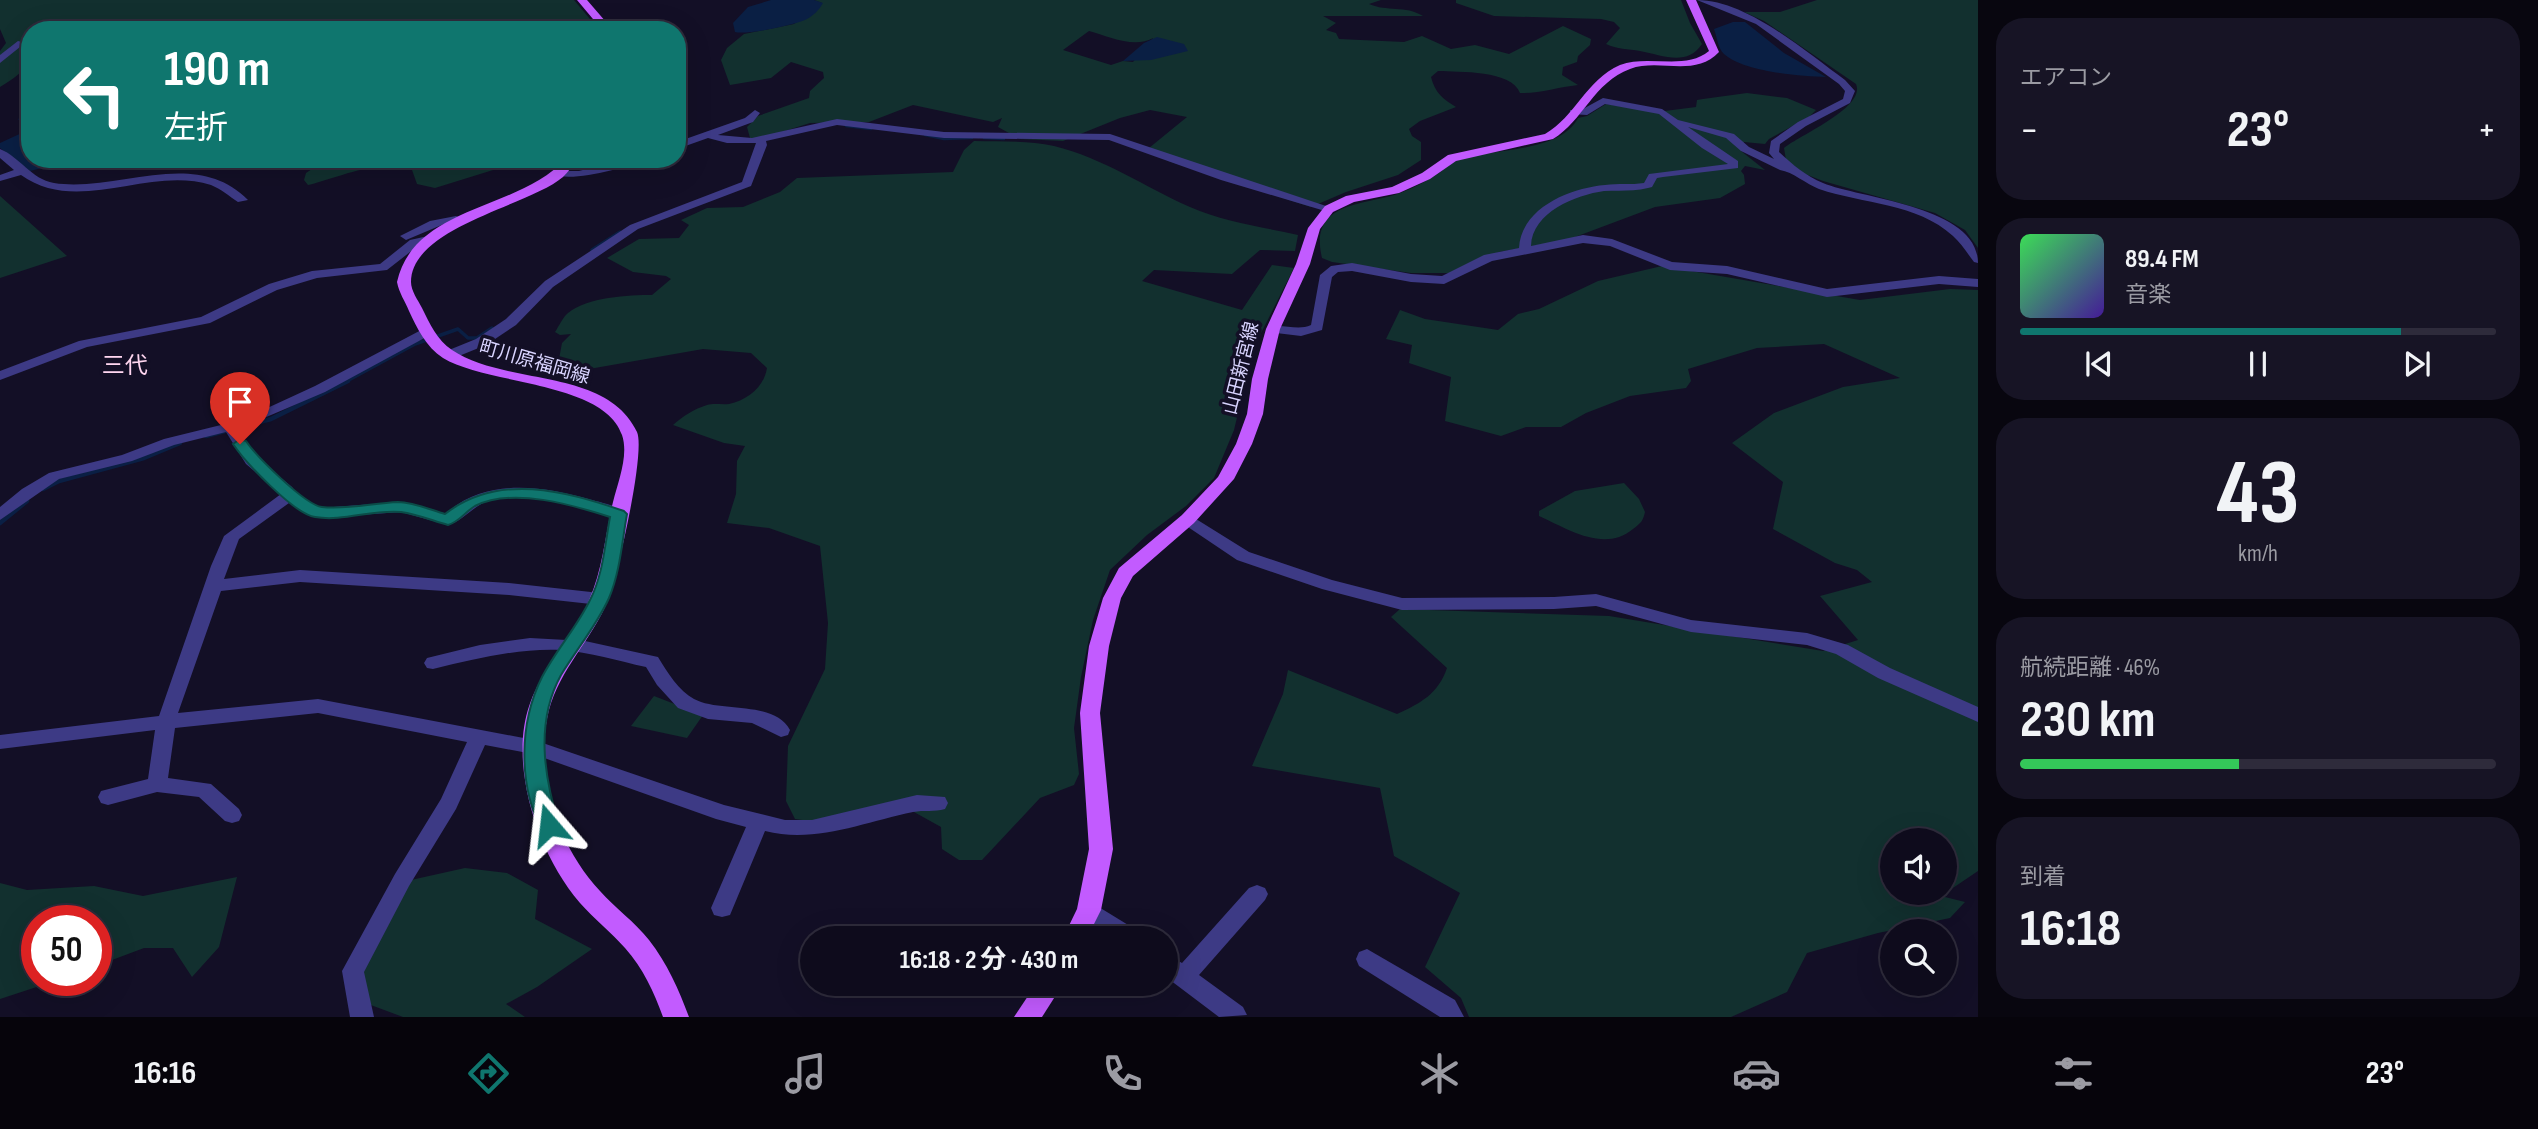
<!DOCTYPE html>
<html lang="ja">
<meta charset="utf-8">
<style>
:root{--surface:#0e0b1c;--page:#171425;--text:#f1f3f6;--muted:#9b9ba3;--line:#2e2b3b;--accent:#0f766e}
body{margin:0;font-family:"Sofia Sans Condensed","Noto Sans JP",sans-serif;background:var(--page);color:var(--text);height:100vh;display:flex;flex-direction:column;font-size:26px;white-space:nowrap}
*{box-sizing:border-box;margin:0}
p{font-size:23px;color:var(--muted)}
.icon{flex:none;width:38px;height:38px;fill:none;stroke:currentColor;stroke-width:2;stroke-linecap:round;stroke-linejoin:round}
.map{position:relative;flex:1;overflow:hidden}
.details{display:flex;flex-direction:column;gap:18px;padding:18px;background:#08060f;width:560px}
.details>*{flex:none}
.banner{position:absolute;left:21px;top:21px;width:665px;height:147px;border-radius:28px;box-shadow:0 7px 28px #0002,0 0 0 2px var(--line);background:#0f766e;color:#fff;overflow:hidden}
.tools{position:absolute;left:1880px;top:828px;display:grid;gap:14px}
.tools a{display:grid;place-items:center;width:77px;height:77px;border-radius:50%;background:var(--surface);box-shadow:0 7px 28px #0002,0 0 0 2px var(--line);font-size:35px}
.speed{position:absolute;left:21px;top:905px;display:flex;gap:14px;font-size:35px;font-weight:700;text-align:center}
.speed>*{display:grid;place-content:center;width:91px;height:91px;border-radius:50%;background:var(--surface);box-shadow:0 7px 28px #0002,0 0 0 2px var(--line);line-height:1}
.speed .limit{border:10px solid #d22;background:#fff;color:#111}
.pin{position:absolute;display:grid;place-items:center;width:60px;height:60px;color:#fff;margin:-72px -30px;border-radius:50% 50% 50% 0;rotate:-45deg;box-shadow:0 0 7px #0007}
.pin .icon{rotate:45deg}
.me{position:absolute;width:77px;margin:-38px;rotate:343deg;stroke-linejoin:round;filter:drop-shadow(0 0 5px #0008)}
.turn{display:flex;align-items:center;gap:24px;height:147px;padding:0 28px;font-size:32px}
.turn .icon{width:91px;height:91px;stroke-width:2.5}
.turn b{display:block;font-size:49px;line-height:60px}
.big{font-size:52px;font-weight:700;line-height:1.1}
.details .card{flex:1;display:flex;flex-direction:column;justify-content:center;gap:10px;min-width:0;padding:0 24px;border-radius:28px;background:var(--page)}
.details .dial{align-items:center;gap:0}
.dial b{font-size:91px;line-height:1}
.song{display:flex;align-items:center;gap:21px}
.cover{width:84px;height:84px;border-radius:10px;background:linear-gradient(135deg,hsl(130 70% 55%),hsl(260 70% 35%))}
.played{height:7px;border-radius:4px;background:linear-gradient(90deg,var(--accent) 80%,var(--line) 80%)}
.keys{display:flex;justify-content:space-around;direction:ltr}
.heat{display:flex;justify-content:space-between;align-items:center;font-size:38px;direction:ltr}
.charge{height:10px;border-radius:5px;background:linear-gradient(90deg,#34c759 46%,var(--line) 0)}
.trip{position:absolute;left:800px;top:926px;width:378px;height:70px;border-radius:35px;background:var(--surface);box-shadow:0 7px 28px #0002,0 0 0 2px var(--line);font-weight:700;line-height:70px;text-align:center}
.dock{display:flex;height:112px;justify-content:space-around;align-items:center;background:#06040b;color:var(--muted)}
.dock .icon{width:49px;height:49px}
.dock .active{color:var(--accent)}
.dock b{font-size:32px;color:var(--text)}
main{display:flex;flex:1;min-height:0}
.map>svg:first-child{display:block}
.green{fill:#12302f;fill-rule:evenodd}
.water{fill:#0a1f44}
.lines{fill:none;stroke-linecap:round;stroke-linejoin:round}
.stream-far2{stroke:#0a1f44;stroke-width:2.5}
.stream-far1{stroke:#0a1f44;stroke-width:3.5}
.stream{stroke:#0a1f44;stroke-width:4.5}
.minor{fill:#3d3a85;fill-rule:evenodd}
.major{fill:#c25bff;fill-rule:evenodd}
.route{fill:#0f766e;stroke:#0a4d48;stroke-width:2}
.labels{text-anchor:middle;stroke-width:7;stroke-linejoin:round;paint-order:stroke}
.street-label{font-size:19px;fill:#d9d4ff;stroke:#130f26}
.quarter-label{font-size:23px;fill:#ffd6f0;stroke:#130f26}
</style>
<main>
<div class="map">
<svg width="1978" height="1017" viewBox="0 0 1978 1017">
<rect width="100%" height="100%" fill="#130f26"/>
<g class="green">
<path d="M0,0h574l21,25v5h-491l-3,-8 -15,1 -17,7h-39c0,34 0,39 -30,57v-36l6,-8 -6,-14z"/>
<path d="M814,0h567l-12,4c18,8 36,1 54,12h-100l13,7 -10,7 10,3 3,6 65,3 18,-6 29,13 24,-4 34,9 54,-28 28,13 -1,6 -12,11 -1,6 -14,5 -1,8 16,10c-20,2 -39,9 -58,8 -8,-23 -61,-21 -82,-22l-7,6c4,16 12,22 25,30l-36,14 -11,8 3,7 9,6v18l-23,15 -52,17 -35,15 -143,-46 -19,-13 38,-31 -37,-7 -30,8 -57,23 -43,-2 -22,-12 4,-9 -9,4 -80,-17 -44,17 -59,1 -50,16 -10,-1 -3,-11 11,-11 51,-18 1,-7 14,-13 -1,-6 -32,-10 -20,16 -41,7 -9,-25 6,-12 17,-14 50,-10 28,-21zM1089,31c19,5 45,18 64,7l-20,24 -10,-1 -12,4 -48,-15z"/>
<path d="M1456,0h225l9,23 12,21c-15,23 -40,11 -62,7 -12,-2 -23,-2 -34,-7l14,-16 -6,-6 -13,-3 -107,-3 -38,-13z"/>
<path d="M1817,0h161v248l-13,-18 -30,-17 -112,-32 -18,-7 -19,-14 -2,-12c18,-14 82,-41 72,-64l-92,-63 -20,-9h36z"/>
<path d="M1747,93l40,5 29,12 -7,7 -40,22 -4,5 -21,-2 -3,9 24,19 -20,-4 -4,5 3,4 1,9 -25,14 -65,9 -88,33 -68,12 -46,21h-42l-79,-11 -10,-4c-14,-58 44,-52 78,-65 13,-5 27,-12 39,-20 6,-4 10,-10 17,-12 36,-14 103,-7 122,-43l9,-2 19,-12 51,8 39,-5 1,-7 6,-1z"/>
<path d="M974,141c26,1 54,-1 80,5 49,12 91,41 136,61 34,15 73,20 108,28l-3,16 -35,-1 -28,24 -78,-4 -12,11 100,29 30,-45 22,3 -40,79 -20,83 -20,48 -28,28 -39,29 -37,35 -17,50 -12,57 -7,51 5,46 -5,11 -34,13 -58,62h-23l-17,-11 -1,-22 -27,-15 -7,-7 -90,17 -22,-3 -9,-18 2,-55 37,-77 3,-46 -8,-77 -51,-18 -42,-5 9,-29 1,-33 8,-15 -21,-3 -51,-18c10,-9 21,-16 34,-20 7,-2 15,0 22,-1 19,-4 35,-17 38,-36l-16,-15 -48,-4 -131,23 -15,-2 5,-27 9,-9 -11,1 -5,-3c4,-6 8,-15 13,-19 19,-16 61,-18 84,-18l19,-16 -5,-3 -33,-4 -26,-14 32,-19 40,-1 10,-13 -8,-5 26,-12 36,-1 37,-15 17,-14 156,-6 11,-22z"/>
<path d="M319,159h195l-8,7 -71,22 -18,-4 -5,-14c-33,-12 -72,7 -104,15l-4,-5 2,-7 15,-10z"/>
<polygon points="0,196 67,256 0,278"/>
<path d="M1662,266l198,34 90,-11 28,1v581l-37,25 24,6 -15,16 -72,15 -71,20 -20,39 -56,25h-262l-8,-19 -36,-31 35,-74 -66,-37 -14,-68 -128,-22 31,-72 5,-24 109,44c24,-11 41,-20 50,-46l-56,-51 9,-8 209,7 214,35 35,-11 -38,-44 52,-14 -15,-12 -22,-7 -62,-34 10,-47 -51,-39 42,-30 69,-26 57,-9 -76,-34 -67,4 -69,21 3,12 -5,7 -56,8 -44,17 -25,14h-35l-25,9 -56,-15 6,-44 -42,-14 3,-18 -26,-6 14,-29 25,9 73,11 20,-16 21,-5 59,-28zM1892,840h52v52h-52z"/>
<path d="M1624,483l15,16 6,13c-2,9 -4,11 -12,17 -29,24 -65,0 -94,-13v-5l36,-20z"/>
<polygon points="654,696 703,715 687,738 631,726"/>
<polygon points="465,868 507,873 538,890 535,919 592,949 537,987 506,1004 525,1017 403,1017 352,998 361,962 411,880"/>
<polygon points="237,877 219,947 192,977 173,948 144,948 96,966 96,920 37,920 37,980 58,980 0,999 0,883 27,890 94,886 143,896"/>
</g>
<g class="water">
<path d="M771,0h43l9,3c-4,7 -9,12 -16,16 -12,6 -60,16 -72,13l-2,-9 15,-16z"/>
<path d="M1733,22h12l39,31 42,24c-26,-1 -82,-5 -102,-23 -6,-5 -7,-17 -10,-25z"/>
<polygon points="1157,37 1184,44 1188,51 1151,60 1123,61 1144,43"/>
<polygon points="30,113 30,159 79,159 30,171 0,148 0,143 26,131 27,128 18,119"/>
</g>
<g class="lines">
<g class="stream-far2">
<polyline points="846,126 871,129"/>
<polyline points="925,135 944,139 972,138"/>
<polyline points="984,138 1004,139"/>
</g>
<g class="stream-far1">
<polyline points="592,250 620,232"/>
<polyline points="345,382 415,344 458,329 468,338 477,338 492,328"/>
</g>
<g class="stream">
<polyline points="206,436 271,419 348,381"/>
<polyline points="43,489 59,481 144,458 180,443"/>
<polyline points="0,523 27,501"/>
</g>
<g class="minor">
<path d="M1697,0c50,0 109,52 148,80l10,11 -5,12 -44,23 -26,18 -1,8c14,13 27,24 44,31 39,16 155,23 155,80l-4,-1c-7,-9 -13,-19 -21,-26 -36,-33 -90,-32 -134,-47 -13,-5 -26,-17 -39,-19l-39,-19 -15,-13 -38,-11 50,34v7l-75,9 -6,1 -5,9 -4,1c-15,4 -29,2 -44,3 -28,4 -72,21 -73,55l52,-11 29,4 60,23 55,4 100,23 112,-13 39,3v8l-39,-3 -112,13 -100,-23 -57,-4 -60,-24 -27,-3 -91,18 -48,23 -33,-2 -59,-11 -14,1 -6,5 -10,53 -21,6 -33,-4 -2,-3c12,-8 30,3 45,-4l9,-50 11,-9 21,-3 59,11 31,2 42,-21 35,-7c2,-40 51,-60 86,-63 13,-2 26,0 39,-2l5,-9 79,-10 -26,-16 -43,-34 -54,-10 -18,11 -17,-1v-4h11l22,-12 59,11 16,11 56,14 15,13 25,12 -5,-6 2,-12 27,-19 45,-23 2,-8 -6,-7 -83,-60z"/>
<polygon points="18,41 25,43 0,63 0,55"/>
<polygon points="755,110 760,113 753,122 718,135 752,138 837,119 944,132 1110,134 1335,209 1325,211 1221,180 1109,140 944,138 837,125 766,141 767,145 751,186 638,229 553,287 516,325 486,345 454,358 444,358 442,355 444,352 476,339 506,319 545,281 630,225 742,182 756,143 727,143 708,138 677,149 677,142 745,118"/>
<path d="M0,149c20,8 31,30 54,34 63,10 141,-37 194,17l-10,2c-9,-6 -17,-13 -27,-17 -62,-20 -133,31 -190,-10l-21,6v-6l14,-5 -14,-12z"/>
<path d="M624,159h19c-14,9 -75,24 -89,15l5,-3h20z"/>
<polygon points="456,216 469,221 463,224 444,224 406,240 400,236 430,221"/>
<polygon points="428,236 434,240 432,243 419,245 387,270 317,278 277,290 210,323 87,347 0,380 0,371 79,341 201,317 269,284 312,271 380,264 410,240"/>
<path d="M425,328l5,1v6l-105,57 -87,37 19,29 35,29 4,6 24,15 81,-6 44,12c42,-37 97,-28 147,-14 11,3 27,6 35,14l-2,4 -6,1c-41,-11 -86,-32 -129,-19 -16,5 -27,21 -42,25l-47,-13 -84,6 -28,-15 -50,36 -15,40 76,-9 209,13 91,10 6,2 3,4 -3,4 -6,2 -91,-10 -209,-13 -79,9 -43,122 140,-14 216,41 190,65 61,15h27l105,-25 28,2 3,6 -3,6c-11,3 -21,1 -32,3 -49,10 -98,32 -148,19l-35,84 -8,2 -8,-2 -3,-7 35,-81 -30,-8 -183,-65 -48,-9 -29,64 -47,77 -45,86 10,45h-24l-8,-46 53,-97 46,-75 26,-57 -149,-29 -143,15 -7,50 43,6 28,25 3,6 -3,6 -7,2 -7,-2 -26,-24 -42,-5 -49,13 -7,-2 -3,-6 3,-6 47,-12 7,-49 -155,19v-14l159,-19 52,-150 13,-30 57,-42 -35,-30 -20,-32 -52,13 -42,16 -73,18 -59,41v-13l22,-18 27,-16 73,-18 42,-16 61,-15 38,-14 52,-24z"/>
<polygon points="1188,514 1249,552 1332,580 1402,598 1554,597 1596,594 1691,620 1807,633 1848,645 1890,668 1978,707 1978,722 1878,678 1836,654 1807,645 1691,632 1596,606 1554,609 1402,610 1322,589 1237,560 1182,523 1180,519"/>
<path d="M530,638l55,3 73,16c9,15 21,34 36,42 26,14 80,1 96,31l-2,5 -7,2 -29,-14 -44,-4 -30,-11 -21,-23 -11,-18c-28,-6 -56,-15 -85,-17 -43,-2 -86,9 -128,19l-6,-1 -3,-5 3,-5 53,-13z"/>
<polygon points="1257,885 1265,888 1268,894 1265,900 1199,975 1243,1007 1247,1015 1219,1017 1166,977 1166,954 1182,963 1249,888"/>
<polygon points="1089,901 1138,931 1141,938 1112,938 1081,917 1078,910 1081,903"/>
<polygon points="1367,949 1455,1000 1464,1017 1440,1017 1359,966 1356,959 1359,952"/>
</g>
<g class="major">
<polygon points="577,0 587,0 606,22 609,30 599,30 598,25"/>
<path d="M1686,0h10l23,52c-24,26 -60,6 -89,17 -36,13 -47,52 -77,70l-97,22 -26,18 -31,14 -45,9 -21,10 -13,17 -10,35 -30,65 -12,50 -5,35 -11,30 -18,35 -40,44 -61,53 -12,22 -12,48 -9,67 13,136 -12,61 -14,28h-24l14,-29 12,-60 -9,-136 9,-67 14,-48 16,-30 63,-53 36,-38 18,-33 11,-30 5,-35 14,-50 30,-65 12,-36 17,-22 21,-10 46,-9 30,-14 26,-18 97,-21c30,-17 41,-54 75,-69 28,-11 65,6 89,-14z"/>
<path d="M565,159h13c-5,6 -10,13 -15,18 -34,29 -152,50 -152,105 0,9 7,18 11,26 8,16 15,32 30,42 53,36 155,17 185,82 9,20 -21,152 -32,175 -18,39 -50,68 -58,112 -11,60 12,128 53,172 15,17 35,31 49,49 18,23 30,50 40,77h-26c-9,-25 -20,-49 -38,-69 -14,-16 -31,-29 -45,-45 -32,-38 -53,-90 -57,-140 -5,-81 39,-100 66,-163 14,-31 16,-65 24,-98 5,-20 16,-47 9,-67 -18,-54 -135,-50 -179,-77 -17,-11 -26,-30 -34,-47 -4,-10 -10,-18 -12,-29 17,-77 124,-72 168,-123z"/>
<polygon points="1036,984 1063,984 1042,1017 1014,1017"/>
</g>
</g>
<path class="route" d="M240,439l6,2c10,15 59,64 76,66 24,3 51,-4 76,-5 15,0 33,8 47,12 54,-42 120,-23 179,-3l3,3c-5,28 -7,58 -18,84 -12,27 -33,52 -48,77 -26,47 -17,102 -2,150l-3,6 -7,3 -7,-3c-24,-46 -23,-108 0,-154 14,-27 35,-50 48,-77 13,-25 15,-56 20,-83 -37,-12 -97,-30 -135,-11 -10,6 -16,16 -27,19 -15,-4 -31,-11 -47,-13 -28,-3 -58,10 -86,5 -21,-3 -70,-55 -82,-73z"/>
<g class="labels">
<g class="street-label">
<text transform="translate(535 361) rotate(16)" y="7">町川原福岡線</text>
<text transform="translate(1240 368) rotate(-76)" y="7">山田新宮線</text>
</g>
<g class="quarter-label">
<text x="125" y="373">三代</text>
</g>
</g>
</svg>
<div class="tools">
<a><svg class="icon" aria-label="sound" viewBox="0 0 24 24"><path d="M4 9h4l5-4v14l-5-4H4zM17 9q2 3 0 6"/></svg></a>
<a><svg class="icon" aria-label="search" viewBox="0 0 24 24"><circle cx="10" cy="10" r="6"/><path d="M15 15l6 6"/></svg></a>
</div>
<div class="speed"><div class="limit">50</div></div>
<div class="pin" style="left:240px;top:444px;background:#d93025"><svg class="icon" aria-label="arrive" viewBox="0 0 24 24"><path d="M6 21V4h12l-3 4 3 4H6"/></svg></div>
<svg class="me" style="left:549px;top:825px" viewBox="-20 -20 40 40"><path d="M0-17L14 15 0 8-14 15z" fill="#0f766e" stroke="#fff" stroke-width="4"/></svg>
<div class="trip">16:18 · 2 分 · 430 m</div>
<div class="banner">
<div class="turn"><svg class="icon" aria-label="left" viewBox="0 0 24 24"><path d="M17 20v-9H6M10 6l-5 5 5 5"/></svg><div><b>190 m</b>左折</div></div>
</div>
</div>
<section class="details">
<div class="card"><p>エアコン</p>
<div class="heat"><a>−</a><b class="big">23°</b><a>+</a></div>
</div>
<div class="card">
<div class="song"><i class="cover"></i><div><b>89.4 FM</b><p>音楽</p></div></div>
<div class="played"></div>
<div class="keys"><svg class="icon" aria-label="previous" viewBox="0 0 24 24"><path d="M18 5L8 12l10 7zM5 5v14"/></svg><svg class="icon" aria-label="pause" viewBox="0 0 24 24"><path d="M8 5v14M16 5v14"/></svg><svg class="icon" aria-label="next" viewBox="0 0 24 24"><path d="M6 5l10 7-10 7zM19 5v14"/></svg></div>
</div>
<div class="card dial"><b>43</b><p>km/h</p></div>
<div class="card"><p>航続距離 · 46%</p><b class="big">230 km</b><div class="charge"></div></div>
<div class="card"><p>到着</p><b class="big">16:18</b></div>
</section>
</main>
<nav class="dock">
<b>16:16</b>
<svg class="icon active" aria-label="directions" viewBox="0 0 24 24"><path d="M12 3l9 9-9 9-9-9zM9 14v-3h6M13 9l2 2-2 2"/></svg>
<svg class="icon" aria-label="music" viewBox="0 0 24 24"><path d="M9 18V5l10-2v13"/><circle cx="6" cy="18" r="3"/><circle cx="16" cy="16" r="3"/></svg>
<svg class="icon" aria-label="phone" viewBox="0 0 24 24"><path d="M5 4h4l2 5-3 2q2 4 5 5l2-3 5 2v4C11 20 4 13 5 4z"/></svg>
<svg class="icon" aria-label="climate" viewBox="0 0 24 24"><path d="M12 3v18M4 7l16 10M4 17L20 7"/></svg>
<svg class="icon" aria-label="car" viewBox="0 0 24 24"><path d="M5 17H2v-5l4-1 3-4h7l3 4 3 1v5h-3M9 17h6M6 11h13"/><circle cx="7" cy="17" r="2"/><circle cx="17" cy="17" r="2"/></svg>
<svg class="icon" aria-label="filters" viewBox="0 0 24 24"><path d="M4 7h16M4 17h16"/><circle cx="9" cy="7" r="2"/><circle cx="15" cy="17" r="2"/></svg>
<b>23°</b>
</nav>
